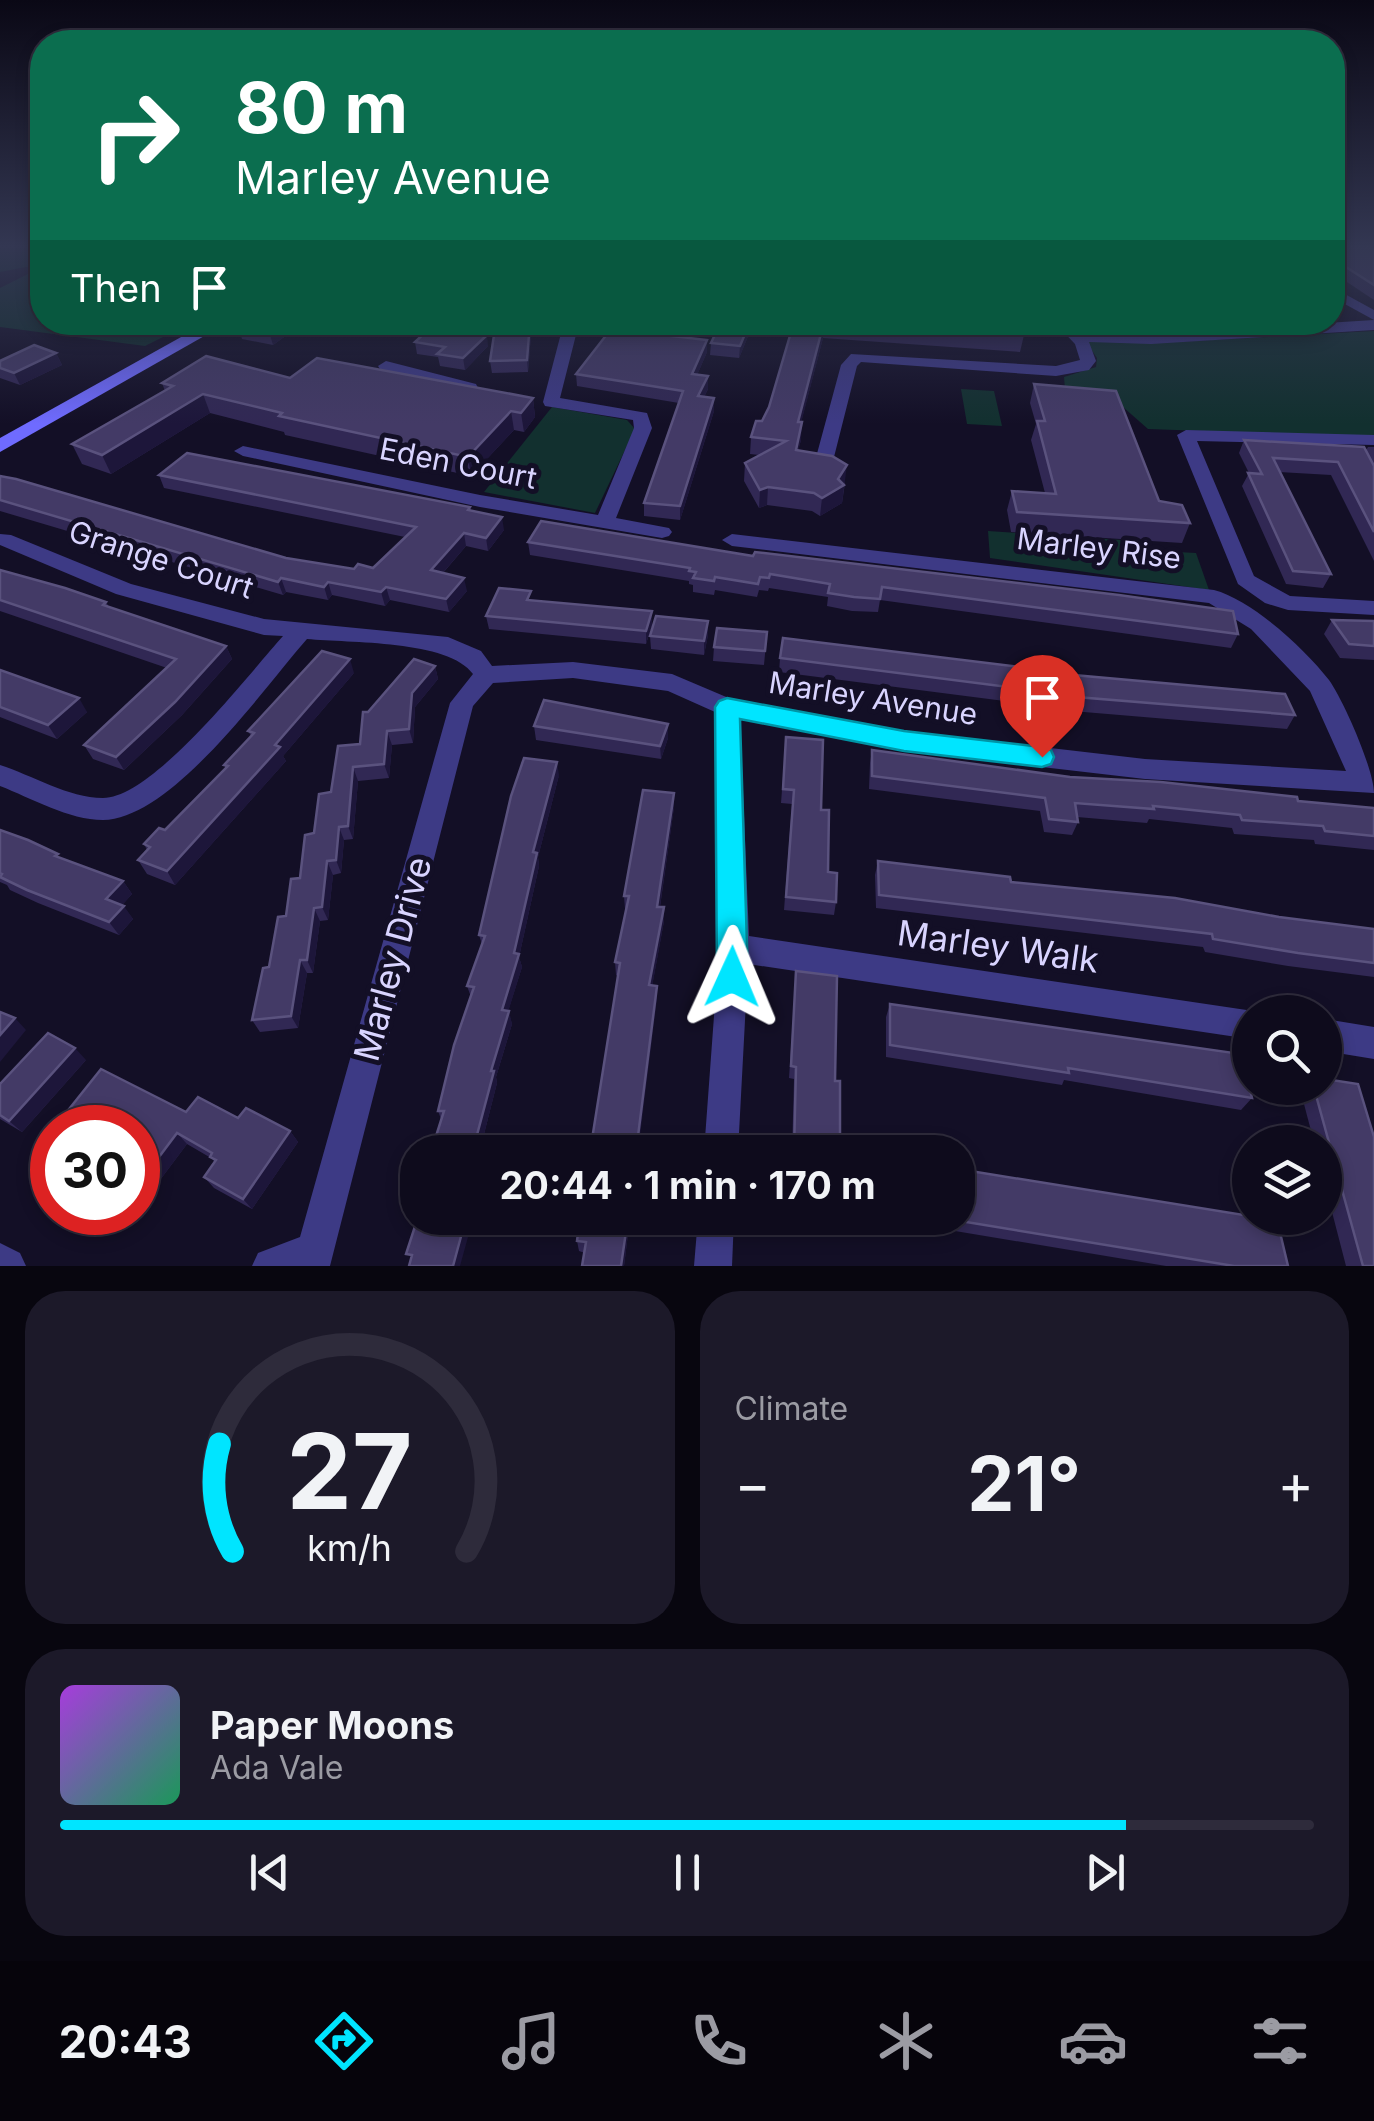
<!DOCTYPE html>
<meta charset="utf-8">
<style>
:root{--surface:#0e0b1c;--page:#1c1929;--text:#f1f3f6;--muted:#9b9ba3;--line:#2e2b3b;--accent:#00e5ff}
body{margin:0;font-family:Inter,sans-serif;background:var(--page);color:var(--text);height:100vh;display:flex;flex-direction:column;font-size:38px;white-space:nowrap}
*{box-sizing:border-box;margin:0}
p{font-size:32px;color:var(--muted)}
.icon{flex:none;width:55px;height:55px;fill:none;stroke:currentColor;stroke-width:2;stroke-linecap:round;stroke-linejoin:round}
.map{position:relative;height:1266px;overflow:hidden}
.panel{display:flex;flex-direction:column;gap:25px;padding:25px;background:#08060f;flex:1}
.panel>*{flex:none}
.banner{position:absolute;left:30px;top:30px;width:1315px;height:305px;border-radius:40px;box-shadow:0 5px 15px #0003,0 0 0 2px var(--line);background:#0b6e4f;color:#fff;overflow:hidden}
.controls{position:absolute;left:1232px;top:995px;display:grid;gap:20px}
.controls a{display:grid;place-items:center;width:110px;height:110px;border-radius:50%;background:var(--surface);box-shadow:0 5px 15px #0003,0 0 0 2px var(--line);font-size:50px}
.speed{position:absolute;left:30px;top:1105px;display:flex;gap:20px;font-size:50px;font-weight:700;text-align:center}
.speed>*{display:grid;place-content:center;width:130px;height:130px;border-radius:50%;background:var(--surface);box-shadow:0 5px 15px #0003,0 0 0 2px var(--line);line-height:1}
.speed .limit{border:15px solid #d22;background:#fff;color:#111}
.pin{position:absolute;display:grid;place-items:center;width:85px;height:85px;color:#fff;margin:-102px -42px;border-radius:50% 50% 50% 0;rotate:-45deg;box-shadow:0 0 10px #0007}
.pin .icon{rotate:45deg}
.me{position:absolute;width:110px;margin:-55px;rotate:1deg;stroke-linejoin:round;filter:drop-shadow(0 0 8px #0008)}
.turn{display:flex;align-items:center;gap:35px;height:210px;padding:0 40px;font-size:45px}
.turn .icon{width:130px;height:130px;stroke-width:2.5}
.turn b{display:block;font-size:70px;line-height:85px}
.then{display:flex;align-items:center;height:95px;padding:0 40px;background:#0003;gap:20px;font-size:38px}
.big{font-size:75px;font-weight:700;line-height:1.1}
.panel .card{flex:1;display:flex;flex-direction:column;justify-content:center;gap:15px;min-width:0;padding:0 35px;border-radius:40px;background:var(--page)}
.panel .dial{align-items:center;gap:0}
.dial svg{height:260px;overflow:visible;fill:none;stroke:var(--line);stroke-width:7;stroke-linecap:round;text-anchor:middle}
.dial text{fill:var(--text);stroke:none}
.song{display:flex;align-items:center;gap:30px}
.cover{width:120px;height:120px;border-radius:15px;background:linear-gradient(135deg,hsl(280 70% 55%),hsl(150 70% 35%))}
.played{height:10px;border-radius:5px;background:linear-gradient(90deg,var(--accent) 85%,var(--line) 85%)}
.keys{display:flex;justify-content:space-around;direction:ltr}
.heat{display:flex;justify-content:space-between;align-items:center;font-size:55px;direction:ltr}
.panel .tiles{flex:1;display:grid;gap:25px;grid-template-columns:1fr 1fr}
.card:last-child{grid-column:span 2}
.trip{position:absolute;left:400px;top:1135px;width:575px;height:100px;border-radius:40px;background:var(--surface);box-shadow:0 5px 15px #0003,0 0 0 2px var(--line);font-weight:700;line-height:100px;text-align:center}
.tabs{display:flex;height:160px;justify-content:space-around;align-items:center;background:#06040b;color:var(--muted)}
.tabs .icon{width:70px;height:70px}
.tabs .on{color:var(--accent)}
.tabs b{font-size:45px;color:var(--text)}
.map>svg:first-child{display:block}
.green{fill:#12302f}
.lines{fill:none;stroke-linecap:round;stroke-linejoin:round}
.minor{fill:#3d3a85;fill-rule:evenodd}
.secondary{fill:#6f6bff;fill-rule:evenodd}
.wall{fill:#312854}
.shaded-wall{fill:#1d163a}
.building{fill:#433a66;stroke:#5a527e;stroke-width:2.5}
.route{fill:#00e5ff;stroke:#0095a6;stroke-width:2.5}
.labels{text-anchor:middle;stroke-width:10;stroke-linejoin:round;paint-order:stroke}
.street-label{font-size:30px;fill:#d9d4ff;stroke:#130f26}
.near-street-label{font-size:35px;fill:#d9d4ff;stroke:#130f26}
</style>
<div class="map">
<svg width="1374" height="1266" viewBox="0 0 1374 1266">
<rect width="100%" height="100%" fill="#130f26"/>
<g class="green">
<polygon points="0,247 42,247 42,264 0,272"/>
<polygon points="42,267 42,322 191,323 145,346 0,327 0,288"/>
<polygon points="1374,331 1374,437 1148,429 1123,407 1065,389 1064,377 1096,367 1097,358 1087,343 1090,340 1175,342"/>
<polygon points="961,389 994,391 1002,426 967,424"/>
<polygon points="552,407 627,420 635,429 595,513 484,492"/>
<polygon points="988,531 1137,541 1140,550 1196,553 1209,590 990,558"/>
</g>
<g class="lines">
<g class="minor">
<polygon points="1332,287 1374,310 1374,330 1151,344 1089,342 1096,361 1089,370 1056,376 861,362 857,366 833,461 824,467 815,461 841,365 851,354 1056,366 1080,360 1075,344 1054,322 1071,322 1082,332 1151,334 1374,320 1332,297"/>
<polygon points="564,322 685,328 689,322 704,322 695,335 674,338 578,327 560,398 647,413 652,428 616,518 669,528 672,532 669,536 662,538 480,507 243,456 234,451 243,446 480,495 598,515 634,428 633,420 545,406 543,402"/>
<polygon points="386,361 476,384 478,388 470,393 380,369 378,366"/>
<polygon points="1186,430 1374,435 1374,445 1197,441 1254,576 1290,596 1374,601 1374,615 1288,610 1265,603 1238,584 1177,435"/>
<path d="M0,534l11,1 120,49 133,35 184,18 33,14 11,15 81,-4 99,12 59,25 173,32 241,28 201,12 -36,-80 -59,-62 -42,-26 -477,-57 -10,-6 10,-6 482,56c38,10 91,59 115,90 15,21 45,90 45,113l-229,-14 -241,-28 -164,-33 9,218 511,76h-10v27l-502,-75 -10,188h-34l15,-204 -4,-236 -47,-21 -95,-13 -80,5 -20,23 -143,560h-78l6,-13 42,-16 150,-534 23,-29c-24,-34 -124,-31 -166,-35 -44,50 -135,180 -204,181 -34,0 -72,-22 -103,-34v-21c32,10 68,33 103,33 50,0 145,-123 180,-162l-19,-1 -148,-41 -116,-49z"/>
<polygon points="1325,1019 1374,1027 1374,1059 1325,1051"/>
<polygon points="698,1218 734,1218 732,1266 694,1266"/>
<polygon points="0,1243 20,1253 26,1266 0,1266"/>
</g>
<polygon class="secondary" points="208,322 229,322 0,452 0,438"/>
</g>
<g class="wall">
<polygon points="1332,247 1374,247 1374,300 1332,272"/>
<polygon points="237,322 305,322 273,345 242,339"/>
<polygon points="532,322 528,372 492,373 490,361"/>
<polygon points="721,322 754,322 739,358 710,355 711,343"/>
<polygon points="783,322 1021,322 1024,335 1020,352 823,338 801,422 801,440 798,450 845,483 842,503 820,516 812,511 767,505 759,508 744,481 745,463 759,455 750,454 751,437 762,421 769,407 790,335 782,334"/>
<polygon points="415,342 488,346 465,370 440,366 438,357 417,354"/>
<polygon points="707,352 697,375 708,389 704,397 714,411 680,520 644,516 644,503 679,403 577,386 576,374"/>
<polygon points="56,353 62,365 20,385 0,378 0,361"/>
<polygon points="290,378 533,398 535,417 524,432 514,430 471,476 285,435 284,432 210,413 111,474 82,464 72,444 165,391 162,383"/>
<polygon points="1034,384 1159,501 1190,523 1182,543 1011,532 1007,510 1012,491 1045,493 1031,440 1036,424 1030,403"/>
<polygon points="1244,440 1366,450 1368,447 1374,447 1374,561 1331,475 1279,472 1331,574 1323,588 1286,584 1242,486 1249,473 1239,453"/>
<polygon points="159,475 470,507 471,510 504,530 488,551 466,546 443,573 467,591 449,612 390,600 385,606 332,595 328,600 286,592 283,595 0,511 0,476 286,558 354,569 373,568 405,537 164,488"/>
<polygon points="528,542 753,556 1238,634 1231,648 880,600 878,612 852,611 827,606 828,597 769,588 768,591 759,590 757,597 715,590 714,595 693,592 693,585 689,584 689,581 530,555"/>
<polygon points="0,570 106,602 109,607 226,646 232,659 182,715 124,770 93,759 84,745 167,668 0,611"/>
<polygon points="532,600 652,625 646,644 489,629 486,616"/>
<polygon points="1332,620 1374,621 1374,660 1340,658 1324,634"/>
<polygon points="767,632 764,665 713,661 714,647"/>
<polygon points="708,635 704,655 651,649 650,636"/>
<polygon points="780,658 1029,671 1295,715 1287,729 1036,708 1035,705 779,672"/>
<polygon points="435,666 438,679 415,707 413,743 392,745 389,778 358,781 353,839 344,840 341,873 333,875 328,920 320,921 313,973 307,973 298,1028 260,1032 252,1020 314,833 331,792 360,744 368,712"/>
<polygon points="0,670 87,712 57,739 0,717"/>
<polygon points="354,673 283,756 286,761 175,885 147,874 138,860 147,850 144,844 165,830 226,768 224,765 251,736 248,731"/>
<polygon points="668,724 668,738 661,759 536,740 534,726"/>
<polygon points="786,737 821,810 828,872 836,902 834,915 784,910 792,804 781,803"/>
<polygon points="872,750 1070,777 1374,808 1374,850 1315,844 1314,840 1234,834 1232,828 1149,819 1147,823 1077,817 1078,822 1072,835 1044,832 1040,811 869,789 870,763"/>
<polygon points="559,775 538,857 539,866 519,957 522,967 508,1011 512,1024 496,1077 497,1083 483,1138 486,1147 441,1119 438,1111 471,997 467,986 482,944 479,935"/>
<polygon points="674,807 660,907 664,921 652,986 657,999 616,975 615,962 627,909 625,909 624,896"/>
<polygon points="0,830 61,858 123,881 132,894 122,905 133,919 119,935 38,903 10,890 7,885 0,882"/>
<polygon points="878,861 1011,882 1374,929 1374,977 1288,966 1205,952 1203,947 876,908 875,875"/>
<polygon points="796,971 835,1081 840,1152 792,1152 794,1079 789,1078"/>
<polygon points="890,1004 1252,1098 1241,1110 1064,1080 1062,1085 886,1057 886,1017"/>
<polygon points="86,1060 22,1132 0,1119 0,1084"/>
<polygon points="1301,1088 1325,1088 1374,1266 1346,1266 1325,1185 1325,1142 1314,1142 1300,1089"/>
<polygon points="186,1112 290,1131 298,1142 252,1209 214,1188 204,1177 215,1162 211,1158 187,1144 145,1200 138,1196 138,1128"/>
<polygon points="580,1218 630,1218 624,1266 579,1251 577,1241"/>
<polygon points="889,1218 958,1218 1288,1266 1166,1266 889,1220"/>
</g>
<g class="shaded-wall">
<polygon points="276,322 305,322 273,345 268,328"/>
<polygon points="530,322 532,322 528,372 527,360"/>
<polygon points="750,322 754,322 739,358 740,346"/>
<polygon points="824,322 823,338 797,439 798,422"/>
<polygon points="487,335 488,346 465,370 463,358"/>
<polygon points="707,340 707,352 692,387 692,374"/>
<polygon points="56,353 62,365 20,385 14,373"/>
<polygon points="708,376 708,389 698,409 698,396"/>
<polygon points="203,394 210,413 111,474 102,455"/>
<polygon points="533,398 535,417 524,432 521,413"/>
<polygon points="714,398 714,411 680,520 680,506"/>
<polygon points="511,411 514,430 471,476 468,457"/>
<polygon points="802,422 801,440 794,468 796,450"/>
<polygon points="847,465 842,503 820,516 822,498"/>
<polygon points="768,487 767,505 759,508 760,490"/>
<polygon points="502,517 504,530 488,551 486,538"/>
<polygon points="464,533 466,546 434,583 431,570"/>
<polygon points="281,578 286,592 283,595 278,582"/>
<polygon points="464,578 467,591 449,612 446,599"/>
<polygon points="328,582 332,595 328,600 324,587"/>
<polygon points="386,587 390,600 385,606 381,592"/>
<polygon points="652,611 652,625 646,644 646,631"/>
<polygon points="708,621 708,635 704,655 704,641"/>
<polygon points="226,646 232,659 182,715 124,770 116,757"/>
<polygon points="350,659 354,673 283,756 286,761 175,885 167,871"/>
<polygon points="435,666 438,679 415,707 413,743 409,729 412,693"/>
<polygon points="79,698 87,712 57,739 48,725"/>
<polygon points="668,724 668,738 661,759 660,746"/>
<polygon points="387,731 392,745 389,778 384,764"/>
<polygon points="557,762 559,775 538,857 539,866 519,957 522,967 505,1022 502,1010 514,953 533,852"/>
<polygon points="353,767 358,781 353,839 348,826"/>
<polygon points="674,793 674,807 658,920 657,907"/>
<polygon points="339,827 344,840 341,873 336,860"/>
<polygon points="327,861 333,875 328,920 322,907"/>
<polygon points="123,881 132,894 116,912 106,899"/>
<polygon points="124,906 133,919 119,935 109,922"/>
<polygon points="664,907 664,921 650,998 649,985"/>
<polygon points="314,908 320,921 313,973 307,960"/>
<polygon points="300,960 307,973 298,1028 291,1016"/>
<polygon points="657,986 657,999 638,1152 636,1152"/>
<polygon points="509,1011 512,1024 496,1077 497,1083 483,1138 486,1147 485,1152 478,1152 477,1135 491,1071"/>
<polygon points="15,1018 26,1030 0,1062 0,1035"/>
<polygon points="75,1048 86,1060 22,1132 9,1121"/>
<polygon points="290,1131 298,1142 252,1209 243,1199"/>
<polygon points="177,1133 187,1144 145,1200 138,1192 138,1185"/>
<polygon points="466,1218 472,1218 473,1219 460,1266 453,1266"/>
<polygon points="628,1218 630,1218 624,1266 621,1266"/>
</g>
<g class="building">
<polygon points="1332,247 1374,247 1374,285 1332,258"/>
<polygon points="239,322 276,322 268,328"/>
<polygon points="496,322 530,322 527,360 490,361"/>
<polygon points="721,322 750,322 740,346 711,343"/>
<polygon points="794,322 824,322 798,422 802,422 796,450 832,456 847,465 838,479 844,485 822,498 814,493 768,487 760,490 745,463 786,441 751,437 756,421 762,421 769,407"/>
<polygon points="836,322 1021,322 1024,335"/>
<polygon points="432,326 487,335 463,358 437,354 445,347 415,342"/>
<polygon points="611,329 707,340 692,374 708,376 698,396 714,398 680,506 644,503 683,391 576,374"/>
<polygon points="34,345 56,353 14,373 0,368 0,361"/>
<polygon points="206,356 290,378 317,358 533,398 521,413 511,411 468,457 279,416 282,413 203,394 102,455 72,444 173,386 162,383"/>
<polygon points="1034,384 1116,391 1159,501 1182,505 1190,523 1017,512 1012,491 1056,494 1037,421 1045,421"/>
<polygon points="1244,440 1364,447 1374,466 1374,532 1338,462 1273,458 1331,574 1293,571 1248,473 1262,474"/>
<polygon points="187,453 470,507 468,510 502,517 486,538 464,533 431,570 464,578 446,599 386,587 381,592 328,582 324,587 281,578 278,582 0,500 0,476 16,479 286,558 354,569 358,564 373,568 416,527 159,475"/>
<polygon points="541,521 753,556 755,552 1119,595 1233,611 1238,634 882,587 880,599 854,597 828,593 830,584 770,574 769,578 760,577 758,584 715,577 714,581 693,578 696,572 689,571 690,568 528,542"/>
<polygon points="0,570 65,588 106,602 103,605 226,646 175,702 116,757 84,745 176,659 0,600"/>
<polygon points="499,588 531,591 527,600 652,611 646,631 486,616"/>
<polygon points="656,616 708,621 704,641 650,636"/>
<polygon points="1332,620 1374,621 1374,646 1349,644"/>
<polygon points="717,628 767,632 765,651 714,647"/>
<polygon points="783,638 1028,668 1029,671 1285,694 1295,715 1040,694 1040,691 780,658"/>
<polygon points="322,651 350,659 275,745 280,747 167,871 138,860 150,847 144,844 159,828 165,830 228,766 224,765 254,733 248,731"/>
<polygon points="414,659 435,666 412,693 409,729 387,731 384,764 353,767 348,826 339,827 336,860 327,861 322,907 314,908 307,960 300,960 291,1016 252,1020 263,968 269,967 278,917 286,916 291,879 300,878 305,835 314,833 319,794 331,792 338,746 360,744 363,712 368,712"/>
<polygon points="0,670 79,698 48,725 0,707"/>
<polygon points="544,700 668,724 660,746 534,726"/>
<polygon points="786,737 823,740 821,810 829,810 828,872 837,873 836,902 786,897 794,790 783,789"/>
<polygon points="872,750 1070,777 1161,782 1297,797 1298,801 1374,808 1374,836 1325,831 1323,826 1242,820 1240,815 1153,806 1154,809 1075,803 1078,822 1049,819 1045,798 872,776"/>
<polygon points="524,758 557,762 533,852 537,853 514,953 519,954 502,1010 509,1011 491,1071 494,1071 477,1135 483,1136 478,1152 431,1152 444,1111 438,1111 454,1045 474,987 467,986 485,936 479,935 511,796"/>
<polygon points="643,790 674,793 657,907 664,907 649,985 657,986 636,1152 590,1152 620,963 615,962 629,896 624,896"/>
<polygon points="0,830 28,840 58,854 55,856 123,881 106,899 124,906 109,922 27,890 0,877 2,874 0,873"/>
<polygon points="878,861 1010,877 1011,882 1175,898 1279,917 1374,929 1374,963 1298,953 1213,939 1212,934 879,895"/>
<polygon points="796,971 837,976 835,1081 840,1081 840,1152 794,1152 796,1067 791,1066"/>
<polygon points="890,1004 1241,1054 1252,1098 1068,1068 1069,1073 890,1045"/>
<polygon points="0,1012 15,1018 0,1035"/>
<polygon points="48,1033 75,1048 9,1121 0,1115 0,1084"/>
<polygon points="101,1069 186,1112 198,1097 238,1118 246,1108 290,1131 243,1199 204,1177 216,1160 210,1157 212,1153 177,1133 138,1185 138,1128 54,1128"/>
<polygon points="1325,1079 1358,1084 1374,1137 1374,1266 1363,1266 1314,1088 1325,1088"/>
<polygon points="52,1129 52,1146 43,1141"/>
<polygon points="958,1169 1250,1216 1250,1218 1277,1220 1288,1266 1234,1266 942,1218 958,1218"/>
<polygon points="418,1217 466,1218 453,1266 409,1266 412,1255 406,1254"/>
<polygon points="580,1218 628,1218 621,1266 582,1266 586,1242 577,1241"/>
</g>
<linearGradient id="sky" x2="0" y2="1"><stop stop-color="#0a0815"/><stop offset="0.58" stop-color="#333752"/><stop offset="1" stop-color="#333752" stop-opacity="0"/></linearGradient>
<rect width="1374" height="424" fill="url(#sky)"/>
<polygon class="route" points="727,698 904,731 1042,747 1051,750 1054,757 1051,764 1042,767 904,751 740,719 748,977 743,987 732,991 722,987 717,977 715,707 719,701"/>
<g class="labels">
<g class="street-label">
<text transform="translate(458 464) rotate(11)" y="10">Eden Court</text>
<text transform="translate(1099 549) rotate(7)" y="10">Marley Rise</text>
<text transform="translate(161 560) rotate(18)" y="10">Grange Court</text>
<text transform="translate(873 699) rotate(9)" y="10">Marley Avenue</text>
</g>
<g class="near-street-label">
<text transform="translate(998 947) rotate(8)" y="12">Marley Walk</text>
<text transform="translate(393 959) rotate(-75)" y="12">Marley Drive</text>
</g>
</g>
</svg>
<div class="controls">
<a><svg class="icon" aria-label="search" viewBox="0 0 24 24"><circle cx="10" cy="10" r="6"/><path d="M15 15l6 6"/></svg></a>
<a><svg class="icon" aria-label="layers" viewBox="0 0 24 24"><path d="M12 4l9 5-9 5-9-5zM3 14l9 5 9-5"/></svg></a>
</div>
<div class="speed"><div class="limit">30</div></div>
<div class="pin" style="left:1042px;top:757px;background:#d93025"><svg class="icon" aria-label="arrive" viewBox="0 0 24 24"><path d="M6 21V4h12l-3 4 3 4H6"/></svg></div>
<svg class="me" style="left:732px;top:977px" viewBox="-20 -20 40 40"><path d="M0-17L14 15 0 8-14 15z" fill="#00e5ff" stroke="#fff" stroke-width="4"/></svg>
<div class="trip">20:44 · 1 min · 170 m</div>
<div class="banner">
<div class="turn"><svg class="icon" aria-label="right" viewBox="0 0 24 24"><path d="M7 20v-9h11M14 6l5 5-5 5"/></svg><div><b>80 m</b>Marley Avenue</div></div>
<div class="then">Then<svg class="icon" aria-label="arrive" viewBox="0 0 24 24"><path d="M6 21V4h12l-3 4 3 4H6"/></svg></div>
</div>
</div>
<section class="panel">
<div class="tiles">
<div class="card dial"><svg viewBox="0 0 100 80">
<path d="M14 69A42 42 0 1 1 86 69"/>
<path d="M14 69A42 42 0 0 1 10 36" stroke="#00e5ff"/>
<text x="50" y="56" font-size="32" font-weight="700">27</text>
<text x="50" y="72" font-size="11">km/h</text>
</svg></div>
<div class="card"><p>Climate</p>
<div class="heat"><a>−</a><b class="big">21°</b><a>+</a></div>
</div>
<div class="card">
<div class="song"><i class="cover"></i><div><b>Paper Moons</b><p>Ada Vale</p></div></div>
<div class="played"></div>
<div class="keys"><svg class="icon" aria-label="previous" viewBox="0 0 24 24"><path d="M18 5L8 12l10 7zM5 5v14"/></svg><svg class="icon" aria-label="pause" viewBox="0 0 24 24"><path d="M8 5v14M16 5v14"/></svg><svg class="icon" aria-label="next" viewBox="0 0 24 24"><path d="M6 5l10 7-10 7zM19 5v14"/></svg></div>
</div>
</div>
</section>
<nav class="tabs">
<b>20:43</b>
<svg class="icon on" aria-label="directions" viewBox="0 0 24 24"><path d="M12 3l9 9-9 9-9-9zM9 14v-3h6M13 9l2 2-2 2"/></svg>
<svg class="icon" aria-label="music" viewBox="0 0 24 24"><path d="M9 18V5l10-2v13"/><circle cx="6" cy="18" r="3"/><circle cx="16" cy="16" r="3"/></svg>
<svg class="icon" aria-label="phone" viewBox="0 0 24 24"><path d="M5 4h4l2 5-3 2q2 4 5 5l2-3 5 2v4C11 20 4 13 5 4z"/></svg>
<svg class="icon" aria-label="climate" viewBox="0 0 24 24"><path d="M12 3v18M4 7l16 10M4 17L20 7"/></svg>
<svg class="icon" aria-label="car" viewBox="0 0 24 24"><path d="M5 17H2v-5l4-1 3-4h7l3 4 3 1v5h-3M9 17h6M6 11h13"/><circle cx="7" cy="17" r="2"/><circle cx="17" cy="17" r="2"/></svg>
<svg class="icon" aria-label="filters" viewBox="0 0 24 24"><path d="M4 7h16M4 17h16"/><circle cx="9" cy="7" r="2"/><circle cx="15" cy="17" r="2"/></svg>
</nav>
